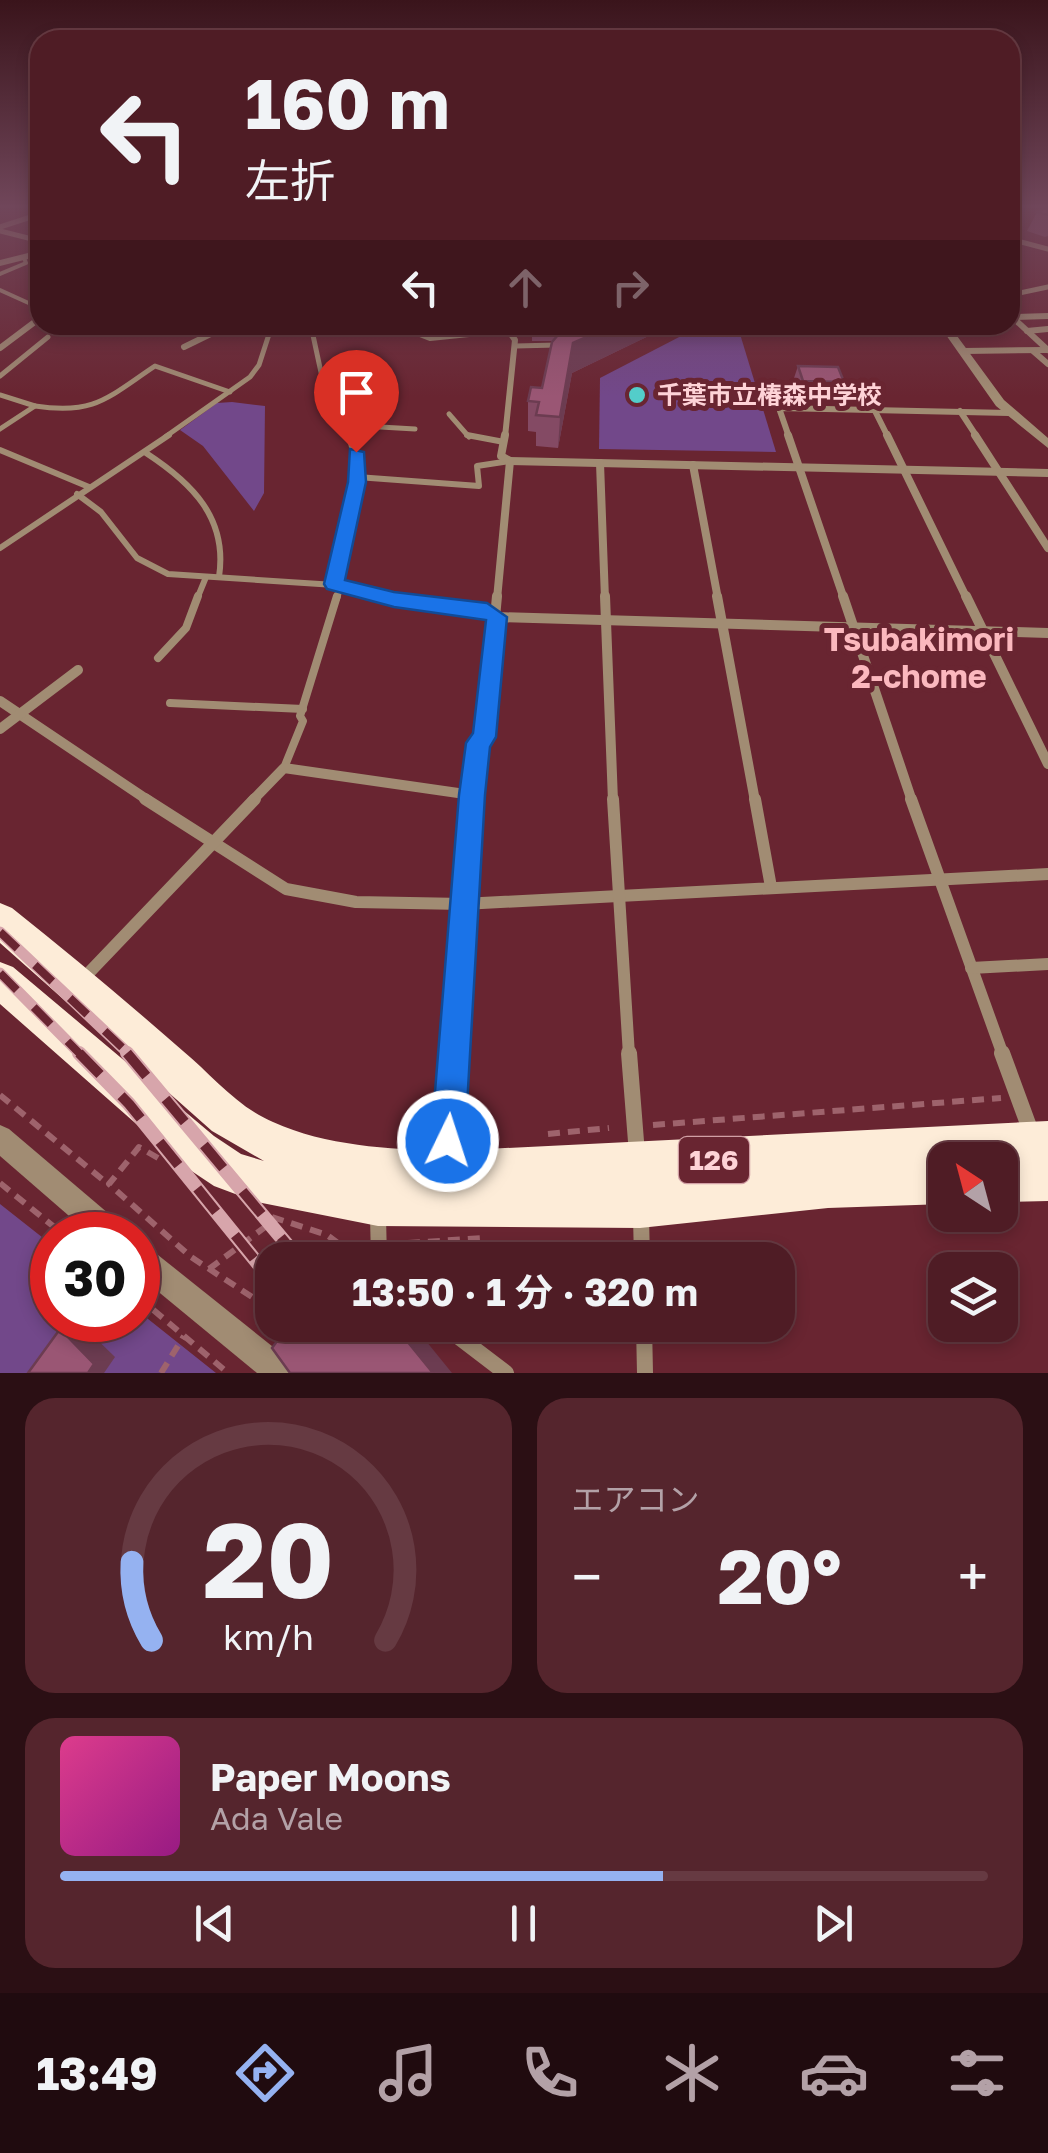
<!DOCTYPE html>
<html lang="ja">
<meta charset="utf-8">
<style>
:root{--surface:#4f1c25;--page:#55252d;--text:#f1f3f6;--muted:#b3a1a7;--line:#663a42;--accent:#95b2f1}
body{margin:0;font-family:"Golos Text","Noto Sans JP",sans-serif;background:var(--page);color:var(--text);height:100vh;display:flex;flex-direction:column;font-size:38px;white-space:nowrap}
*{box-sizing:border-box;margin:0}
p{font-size:32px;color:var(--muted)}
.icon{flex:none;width:55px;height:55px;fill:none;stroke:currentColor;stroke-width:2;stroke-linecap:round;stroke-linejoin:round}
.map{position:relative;height:1373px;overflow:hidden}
.panel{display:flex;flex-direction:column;gap:25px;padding:25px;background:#2b0f14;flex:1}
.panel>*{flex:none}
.guide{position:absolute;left:30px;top:30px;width:990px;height:305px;border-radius:30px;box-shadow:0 5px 15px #0003,0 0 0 2px var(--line);background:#4f1c25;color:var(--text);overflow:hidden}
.needle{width:65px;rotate:324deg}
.controls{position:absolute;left:928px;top:1142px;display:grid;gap:20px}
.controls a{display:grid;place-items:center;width:90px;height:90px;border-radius:20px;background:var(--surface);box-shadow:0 5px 15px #0003,0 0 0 2px var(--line);font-size:50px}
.speed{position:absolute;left:30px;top:1212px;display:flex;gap:20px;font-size:50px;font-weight:700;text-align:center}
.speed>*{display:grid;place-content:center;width:130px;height:130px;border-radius:50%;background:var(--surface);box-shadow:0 5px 15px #0003,0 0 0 2px var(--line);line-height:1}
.speed .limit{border:15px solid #d22;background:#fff;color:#111}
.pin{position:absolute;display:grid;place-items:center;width:85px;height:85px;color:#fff;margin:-102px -42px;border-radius:50% 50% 50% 0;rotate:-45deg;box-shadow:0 0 10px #0007}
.pin .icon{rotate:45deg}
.me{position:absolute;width:110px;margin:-55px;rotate:4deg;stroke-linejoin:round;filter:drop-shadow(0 0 8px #0008)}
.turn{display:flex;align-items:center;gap:35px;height:210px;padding:0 50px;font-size:45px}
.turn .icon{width:130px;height:130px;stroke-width:2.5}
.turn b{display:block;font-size:70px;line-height:85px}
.lanes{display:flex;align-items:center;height:95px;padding:0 50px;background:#0003;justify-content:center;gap:50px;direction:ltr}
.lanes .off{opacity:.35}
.big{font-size:75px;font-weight:700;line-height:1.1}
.panel .widget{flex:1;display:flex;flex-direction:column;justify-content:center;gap:15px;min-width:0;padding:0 35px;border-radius:30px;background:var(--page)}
.panel .dial{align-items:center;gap:0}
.dial svg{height:260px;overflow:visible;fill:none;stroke:var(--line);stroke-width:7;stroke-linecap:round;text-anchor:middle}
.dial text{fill:var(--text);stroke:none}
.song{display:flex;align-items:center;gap:30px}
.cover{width:120px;height:120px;border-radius:15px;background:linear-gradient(135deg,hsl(330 70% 55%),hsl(310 70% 35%))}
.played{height:10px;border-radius:5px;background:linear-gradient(90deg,var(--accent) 65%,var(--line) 65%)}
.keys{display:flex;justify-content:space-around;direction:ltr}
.heat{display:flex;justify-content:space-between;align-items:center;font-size:55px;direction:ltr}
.panel .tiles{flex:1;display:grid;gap:25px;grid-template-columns:1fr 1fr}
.widget:last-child{grid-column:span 2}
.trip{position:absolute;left:255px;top:1242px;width:540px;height:100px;border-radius:30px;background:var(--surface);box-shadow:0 5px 15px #0003,0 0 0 2px var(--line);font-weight:700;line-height:100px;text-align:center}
.tab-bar{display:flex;height:160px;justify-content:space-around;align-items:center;background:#200b0f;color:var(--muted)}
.tab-bar .icon{width:70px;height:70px}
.tab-bar .on{color:var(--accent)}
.tab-bar b{font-size:45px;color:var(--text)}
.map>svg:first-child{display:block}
.green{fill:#72488a}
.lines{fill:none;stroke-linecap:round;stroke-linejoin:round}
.path{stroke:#9e636c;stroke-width:6;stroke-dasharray:12 8;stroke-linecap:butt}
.service-far3{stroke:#a18c73;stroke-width:4}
.service-far2{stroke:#a18c73;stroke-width:5}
.service-far1{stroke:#a18c73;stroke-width:6}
.service{stroke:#a18c73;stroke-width:8}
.minor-far5{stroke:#a18c73;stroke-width:5}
.minor-far4{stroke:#a18c73;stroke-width:6}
.minor-far3{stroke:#a18c73;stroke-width:8}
.minor-far2{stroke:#a18c73;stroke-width:10}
.minor-far1{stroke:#a18c73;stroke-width:12}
.minor{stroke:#a18c73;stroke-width:16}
.tertiary{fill:#a18c73;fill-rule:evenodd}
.trunk{fill:#fdecd8;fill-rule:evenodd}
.rail-far1-casing{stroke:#d7a5ab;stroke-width:11}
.rail-casing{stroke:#d7a5ab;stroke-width:14}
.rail-far1{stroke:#692531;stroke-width:8;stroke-dasharray:24;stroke-linecap:butt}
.rail{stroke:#692531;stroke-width:10;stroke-dasharray:30;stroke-linecap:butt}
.wall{fill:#844a64}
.shaded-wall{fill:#6c3c51}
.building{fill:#9a5674;stroke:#6c3c51;stroke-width:2.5}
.route{fill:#1a73e8;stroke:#114b97;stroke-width:2.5}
.poi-dot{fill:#53cdca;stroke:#692531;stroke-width:4}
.labels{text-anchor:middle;stroke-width:10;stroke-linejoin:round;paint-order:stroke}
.far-poi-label{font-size:25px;font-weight:bold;fill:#fed3d7;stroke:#692531;text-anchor:start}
.shield{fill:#692531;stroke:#d19fa5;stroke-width:2.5}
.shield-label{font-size:28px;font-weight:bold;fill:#fed3d7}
.neighbourhood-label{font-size:32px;font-weight:bold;fill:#fbb8be;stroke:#692531}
</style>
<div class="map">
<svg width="1048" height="1373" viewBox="0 0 1048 1373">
<rect width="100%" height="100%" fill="#692531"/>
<g class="green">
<polygon points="685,334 740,334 776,452 599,449 600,378"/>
<polygon points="232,402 265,406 264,493 254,511 203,446 180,430 217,403"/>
<polygon points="0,1204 52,1245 52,1320 138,1320 138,1311 216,1373 0,1373"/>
</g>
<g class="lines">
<g class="path">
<polyline points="0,1095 108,1184"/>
<polyline points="653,1125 1001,1098"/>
<polyline points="548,1134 609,1128"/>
<polyline points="158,1158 139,1147 109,1184 191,1257 252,1297"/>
<polyline points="0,1183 64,1235"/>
<polyline points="272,1217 327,1235 349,1251"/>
<polyline points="408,1243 483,1238"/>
<polyline points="409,1260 417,1248 475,1243 475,1239"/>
<polyline points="209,1269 277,1218"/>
<polyline points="138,1297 228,1373"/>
<polyline points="161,1373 184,1336"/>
</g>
<g class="service-far3">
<polyline points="0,274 26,263 24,258"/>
<polyline points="0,290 33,305"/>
</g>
<g class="service-far2">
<polyline points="305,325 311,326 322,377 349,437"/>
<polyline points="515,346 557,345"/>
<polyline points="0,376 48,337"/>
<polyline points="0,395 35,406 0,429"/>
<path d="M35,406c60,9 72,-8 120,-40l75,26"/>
<polyline points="449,414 469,437"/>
<polyline points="346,425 415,429"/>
<polyline points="165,437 250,377 259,365 272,325"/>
</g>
<g class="service-far1">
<polyline points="467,435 504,442"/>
<polyline points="0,450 89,487"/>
<path d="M146,453c46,30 82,65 73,124"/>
<polyline points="357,477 479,486 477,466 510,461"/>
<polyline points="77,494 101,512 137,558 168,574 335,585 392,599"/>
<polyline points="0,548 169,435"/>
<path d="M335,585c10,-47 33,-104 13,-150"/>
<polyline points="197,599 206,577"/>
<polyline points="337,599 340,588"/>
</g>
<g class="service">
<polyline points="382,596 487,610 496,616"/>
<polyline points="158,658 186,628 198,596"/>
<polyline points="170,703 303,709"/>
<polyline points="284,768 303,721 300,716 337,596"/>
</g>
<g class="minor-far5">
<polyline points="0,227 40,214"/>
<polyline points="0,231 40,241"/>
<polyline points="1010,239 1048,249"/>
<polyline points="1010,295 1048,287"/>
</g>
<g class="minor-far4">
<polyline points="1010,315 1048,350"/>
<polyline points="1012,317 1048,316"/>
<polyline points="397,325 430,338 508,330 515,340 505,437"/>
<polyline points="1027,331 1048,329"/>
<polyline points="184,347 229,325"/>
<polyline points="0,348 40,318"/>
<polyline points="964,351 1046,350"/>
<polyline points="1033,351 1048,364"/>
<polyline points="874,409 888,437"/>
<polyline points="960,411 977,437"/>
<polyline points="789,437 779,408 1009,413"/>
</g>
<g class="minor-far3">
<polyline points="788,435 844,599"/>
<polyline points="887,435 967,599"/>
<polyline points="975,435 1048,548"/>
<polyline points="510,461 1048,473"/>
<polyline points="600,463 605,599"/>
<polyline points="693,465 718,599"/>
<polyline points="497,599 510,461 501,456 505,435"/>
</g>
<g class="minor-far2">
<polyline points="605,596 613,801"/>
<polyline points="717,596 755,801"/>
<polyline points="843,596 912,801"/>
<polyline points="966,596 1048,764"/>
<polyline points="497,617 1048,633"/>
<polyline points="0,701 149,801"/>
<polyline points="0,729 78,670"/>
<polyline points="252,801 284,768 472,795"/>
<polyline points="472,801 478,743 484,737 497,596"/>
</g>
<g class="minor-far1">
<polyline points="145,799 286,889 356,902 463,904 1048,874"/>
<polyline points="613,799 629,1055"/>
<polyline points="755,799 771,887"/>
<polyline points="911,799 1003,1055"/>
<polyline points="971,968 1048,964"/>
<polyline points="82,980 255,799"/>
<polyline points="454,1055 472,799"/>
</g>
<g class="minor">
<polyline points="629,1053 637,1154"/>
<polyline points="1002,1053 1031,1132"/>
<polyline points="447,1161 454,1053"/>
<polyline points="378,1216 379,1260"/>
<polyline points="641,1216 642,1260"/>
<polyline points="443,1325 506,1373"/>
<polyline points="644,1325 645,1373"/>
</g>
<g class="tertiary">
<polygon points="40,250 40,256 0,266 0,260"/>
<polygon points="939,325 949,325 1004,400 1048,438 1048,448 996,406"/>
<polygon points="0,1125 9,1129 122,1225 126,1235 91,1235 0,1156"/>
<polygon points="138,1243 148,1247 292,1362 297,1373 257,1373 138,1275"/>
</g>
<path class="trunk" d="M0,903l12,5c58,46 115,94 171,143 29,24 54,56 90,71 53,24 115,27 173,29l602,-30v80l-48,1v-42h-55v44l-117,4 -188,20 -262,-2 -121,-24 -43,-16 -30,-20 -184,-162v-42l13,5 201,169 27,18 23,7 -52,-30 -212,-188z"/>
<g class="rail-far1-casing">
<g id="rail-far1">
<polyline points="0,932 130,1055"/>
<polyline points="0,973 81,1055"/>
</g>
</g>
<g class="rail-casing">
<g id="rail">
<polyline points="79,1053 129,1104 272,1281"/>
<polyline points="127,1053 300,1260"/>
</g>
</g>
<use href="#rail-far1" class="rail-far1"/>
<use href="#rail" class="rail"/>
</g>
<g class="wall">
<polygon points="1048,207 1048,236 1045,237 1027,231 1037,212"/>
<polygon points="532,325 573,325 573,329 665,328 572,373 558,448 536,446 536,432 528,431 528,401 542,388 551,348 551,341 532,341"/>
<polygon points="683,325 714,325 713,334 684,333"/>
<polygon points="798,366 844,382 839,397 798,396 793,381"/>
</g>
<g class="shaded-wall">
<polygon points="614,325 665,325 665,328 572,373 558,448 560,417 573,343"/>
<polygon points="355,1255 359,1260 341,1260 340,1258"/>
<polygon points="81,1324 115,1357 104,1373 88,1373 60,1329"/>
<polygon points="394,1325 413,1325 452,1373 433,1373"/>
</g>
<g class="building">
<polygon points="1048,207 1048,215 1037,212"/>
<polygon points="582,325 614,325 573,343 560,417 536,415 539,402 528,401 531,387 542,388 552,342 558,335 552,331 561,327 569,331"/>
<polygon points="798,366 838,367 844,382 803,381"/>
<polygon points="289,1325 394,1325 433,1373 290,1373 272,1348"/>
<polygon points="60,1329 94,1364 88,1373 28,1373"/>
</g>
<linearGradient id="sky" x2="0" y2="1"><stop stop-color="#3a141b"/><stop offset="0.52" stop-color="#70465a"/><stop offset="1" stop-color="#70465a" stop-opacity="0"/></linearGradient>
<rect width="1048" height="397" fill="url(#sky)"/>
<polygon class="route" points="350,449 364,452 366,482 345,580 394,592 487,603 507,617 496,737 490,747 485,795 465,1141 460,1153 448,1158 436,1153 431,1141 459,795 466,743 473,733 486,620 394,607 327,589 324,584 348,482"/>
<circle class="poi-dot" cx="637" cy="395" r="10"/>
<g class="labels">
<g class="far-poi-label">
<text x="657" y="404">千葉市立椿森中学校</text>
</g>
<rect class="shield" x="679" y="1137" width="70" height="46" rx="8"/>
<g class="shield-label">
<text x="714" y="1170">126</text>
</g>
<g class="neighbourhood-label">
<text x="919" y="651">Tsubakimori<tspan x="919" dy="37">2-chome</tspan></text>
</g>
</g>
</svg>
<div class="controls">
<a><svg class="needle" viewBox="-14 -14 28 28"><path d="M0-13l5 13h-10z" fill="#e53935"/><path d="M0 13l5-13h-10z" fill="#b3a1a7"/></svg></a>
<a><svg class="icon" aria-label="layers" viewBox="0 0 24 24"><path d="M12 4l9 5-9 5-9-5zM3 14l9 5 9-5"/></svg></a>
</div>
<div class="speed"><div class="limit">30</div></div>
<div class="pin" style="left:356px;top:452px;background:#d93025"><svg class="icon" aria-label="arrive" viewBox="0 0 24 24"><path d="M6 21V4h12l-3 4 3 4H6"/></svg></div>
<svg class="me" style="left:448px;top:1141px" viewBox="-20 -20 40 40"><circle r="17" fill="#1a73e8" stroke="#fff" stroke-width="3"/><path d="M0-11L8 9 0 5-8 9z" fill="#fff"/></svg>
<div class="trip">13:50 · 1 分 · 320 m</div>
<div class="guide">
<div class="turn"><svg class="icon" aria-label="left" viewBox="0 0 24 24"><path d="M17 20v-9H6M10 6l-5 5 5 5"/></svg><div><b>160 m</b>左折</div></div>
<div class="lanes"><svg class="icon" aria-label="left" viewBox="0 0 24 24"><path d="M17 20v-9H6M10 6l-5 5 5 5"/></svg><svg class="icon off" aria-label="ahead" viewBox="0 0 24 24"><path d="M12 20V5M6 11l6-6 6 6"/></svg><svg class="icon off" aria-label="right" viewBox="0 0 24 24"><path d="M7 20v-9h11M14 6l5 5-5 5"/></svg></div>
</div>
</div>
<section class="panel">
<div class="tiles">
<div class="widget dial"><svg viewBox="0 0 100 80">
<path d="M14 69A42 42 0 1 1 86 69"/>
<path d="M14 69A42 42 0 0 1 8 45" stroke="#95b2f1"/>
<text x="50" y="56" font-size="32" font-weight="700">20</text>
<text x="50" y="72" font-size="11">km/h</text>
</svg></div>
<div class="widget"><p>エアコン</p>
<div class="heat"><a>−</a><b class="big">20°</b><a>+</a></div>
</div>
<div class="widget">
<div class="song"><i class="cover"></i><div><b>Paper Moons</b><p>Ada Vale</p></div></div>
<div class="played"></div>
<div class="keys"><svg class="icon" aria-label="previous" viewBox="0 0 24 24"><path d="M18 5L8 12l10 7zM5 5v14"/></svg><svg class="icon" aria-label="pause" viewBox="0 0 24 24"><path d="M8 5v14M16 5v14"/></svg><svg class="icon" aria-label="next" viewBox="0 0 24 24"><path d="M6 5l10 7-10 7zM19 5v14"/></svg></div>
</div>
</div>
</section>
<nav class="tab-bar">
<b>13:49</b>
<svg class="icon on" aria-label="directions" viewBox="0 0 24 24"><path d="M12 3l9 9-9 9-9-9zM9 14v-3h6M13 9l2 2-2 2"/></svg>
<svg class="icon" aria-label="music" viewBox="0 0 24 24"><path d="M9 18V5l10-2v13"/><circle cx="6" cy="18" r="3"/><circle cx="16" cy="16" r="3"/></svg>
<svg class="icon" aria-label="phone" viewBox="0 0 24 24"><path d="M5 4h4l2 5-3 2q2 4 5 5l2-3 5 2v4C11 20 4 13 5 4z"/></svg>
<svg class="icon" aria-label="climate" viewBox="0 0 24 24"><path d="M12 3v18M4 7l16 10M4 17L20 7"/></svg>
<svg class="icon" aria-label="car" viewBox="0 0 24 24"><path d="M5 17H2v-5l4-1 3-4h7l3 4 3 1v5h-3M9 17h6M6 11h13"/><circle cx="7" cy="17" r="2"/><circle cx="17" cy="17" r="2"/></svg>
<svg class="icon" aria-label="filters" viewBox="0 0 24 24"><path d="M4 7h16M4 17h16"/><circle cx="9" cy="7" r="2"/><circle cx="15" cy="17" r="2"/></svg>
</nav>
